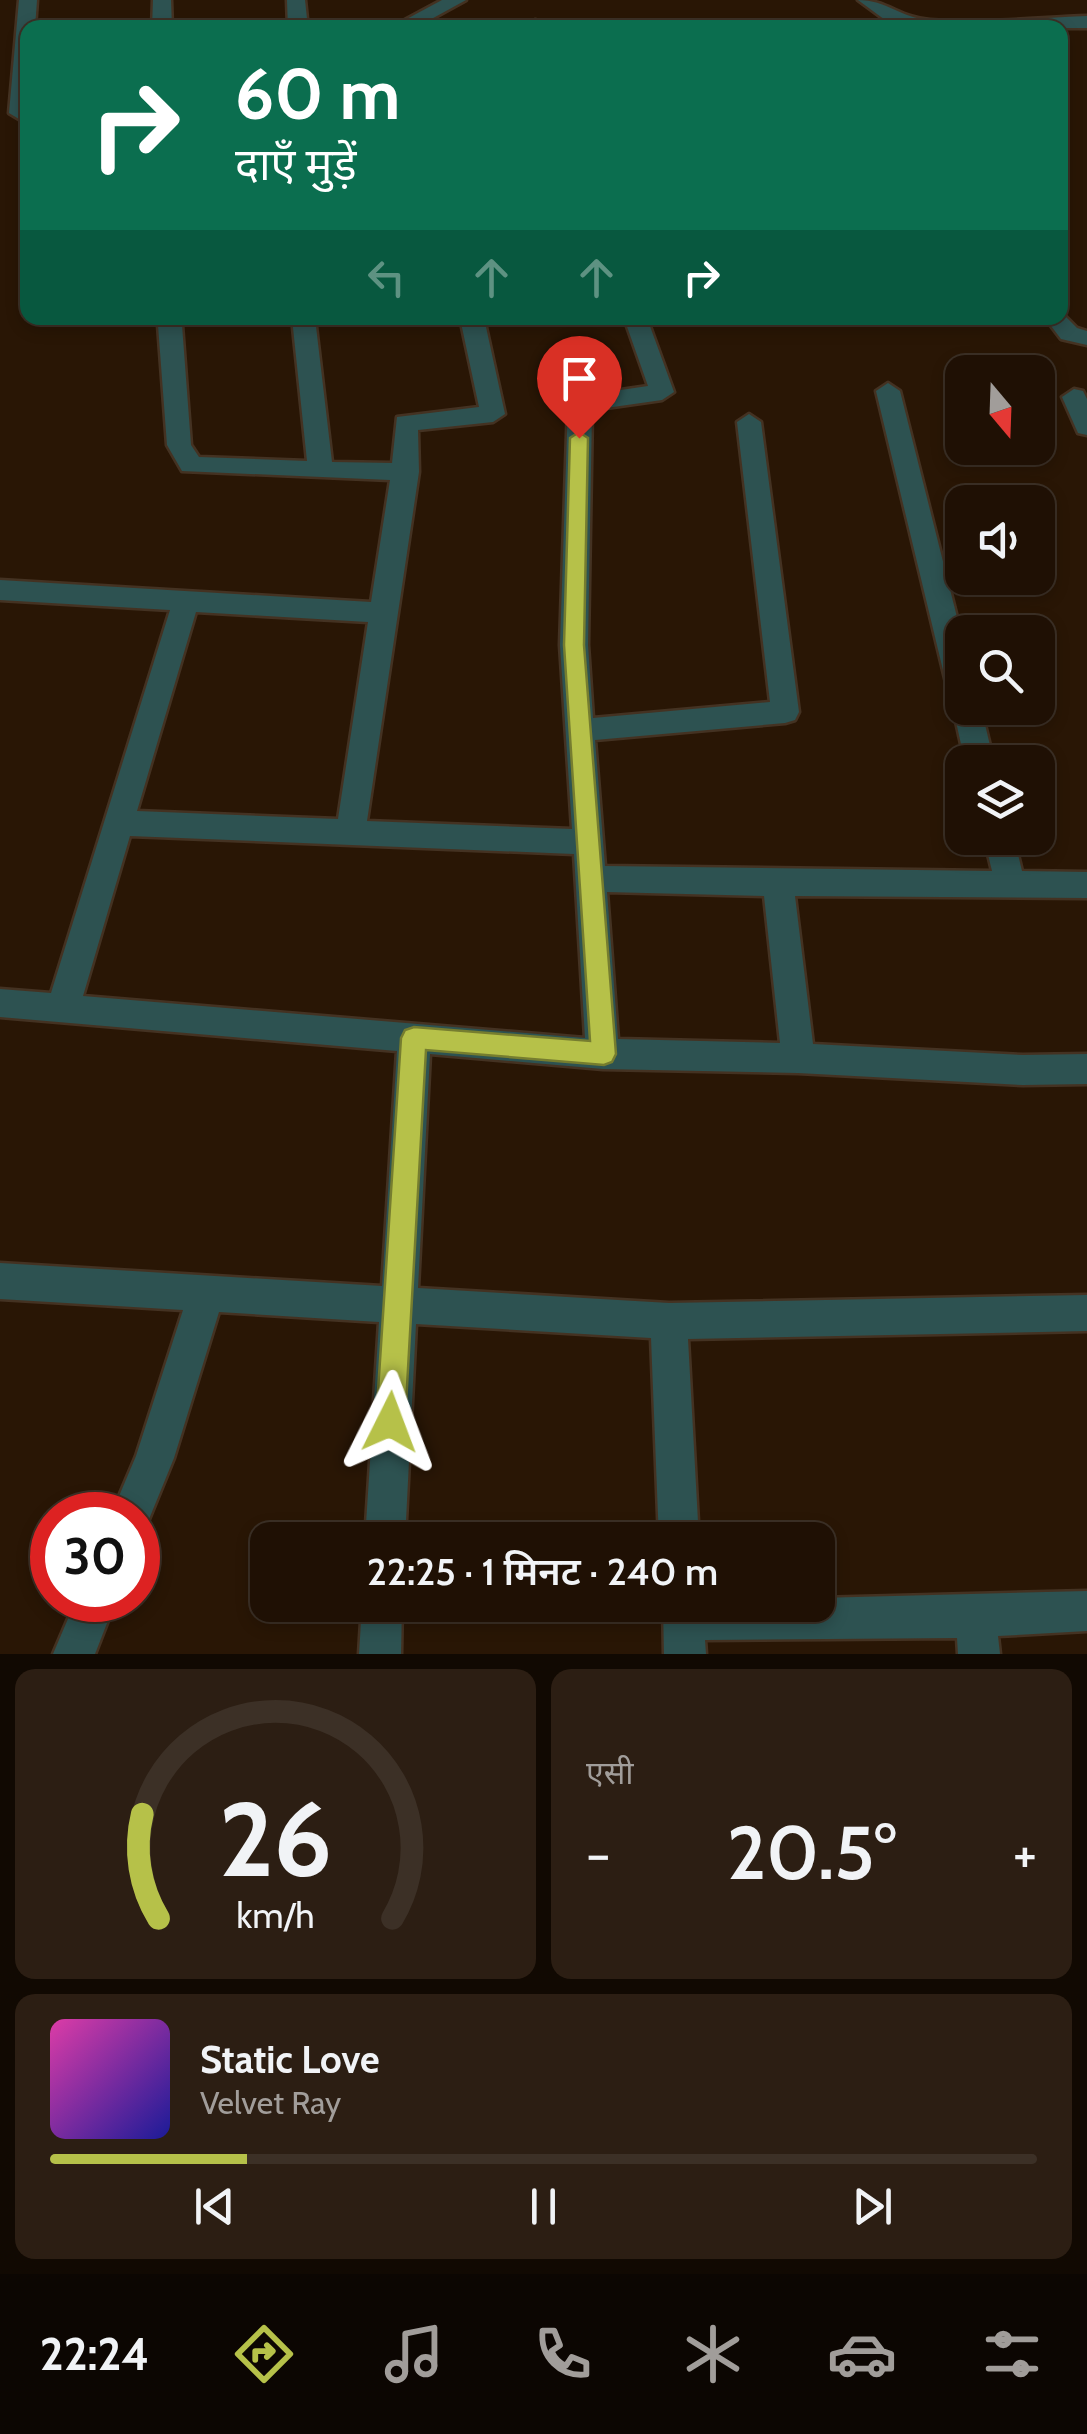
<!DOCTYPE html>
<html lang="hi">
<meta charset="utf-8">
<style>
:root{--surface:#1f1004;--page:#2c1e13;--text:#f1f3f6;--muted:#a19d9a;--line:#3c3026;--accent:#b6c149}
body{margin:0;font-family:Cabin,"Noto Sans Devanagari",sans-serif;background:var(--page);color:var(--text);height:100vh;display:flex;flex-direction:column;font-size:38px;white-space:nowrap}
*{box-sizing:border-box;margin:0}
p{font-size:32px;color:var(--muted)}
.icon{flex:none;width:55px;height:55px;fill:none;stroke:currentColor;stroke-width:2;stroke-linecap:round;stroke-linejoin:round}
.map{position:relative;height:1654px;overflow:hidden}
.drawer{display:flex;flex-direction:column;gap:15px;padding:15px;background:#110902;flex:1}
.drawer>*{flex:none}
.hud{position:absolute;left:20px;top:20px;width:1048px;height:305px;border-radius:20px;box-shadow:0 5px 15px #0003,0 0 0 2px var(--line);background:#0b6e4f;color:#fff;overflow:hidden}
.needle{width:65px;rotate:161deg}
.tools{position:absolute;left:945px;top:355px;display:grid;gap:20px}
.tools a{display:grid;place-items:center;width:110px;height:110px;border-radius:20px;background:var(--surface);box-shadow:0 5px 15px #0003,0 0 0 2px var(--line);font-size:50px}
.speed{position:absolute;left:30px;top:1492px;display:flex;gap:20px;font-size:50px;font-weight:700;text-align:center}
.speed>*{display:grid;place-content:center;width:130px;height:130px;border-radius:50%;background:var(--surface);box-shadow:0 5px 15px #0003,0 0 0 2px var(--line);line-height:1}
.speed .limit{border:15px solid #d22;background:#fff;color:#111}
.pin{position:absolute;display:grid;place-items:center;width:85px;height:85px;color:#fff;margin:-102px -42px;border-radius:50% 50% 50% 0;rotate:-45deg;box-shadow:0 0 10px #0007}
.pin .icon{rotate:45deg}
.me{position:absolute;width:110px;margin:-55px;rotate:3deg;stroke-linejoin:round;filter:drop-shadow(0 0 8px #0008)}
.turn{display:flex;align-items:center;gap:35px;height:210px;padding:0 50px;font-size:45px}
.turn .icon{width:130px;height:130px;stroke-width:2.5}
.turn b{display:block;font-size:70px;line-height:85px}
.lanes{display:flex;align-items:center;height:95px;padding:0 50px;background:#0003;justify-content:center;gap:50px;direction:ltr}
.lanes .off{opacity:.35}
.big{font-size:75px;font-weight:600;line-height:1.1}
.drawer .widget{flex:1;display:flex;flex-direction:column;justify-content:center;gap:15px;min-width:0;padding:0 35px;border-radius:20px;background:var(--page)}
.drawer .dial{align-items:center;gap:0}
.dial svg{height:260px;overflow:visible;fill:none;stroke:var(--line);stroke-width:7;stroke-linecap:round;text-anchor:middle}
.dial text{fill:var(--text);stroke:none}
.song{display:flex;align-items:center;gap:30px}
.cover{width:120px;height:120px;border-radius:15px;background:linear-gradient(135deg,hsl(320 70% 55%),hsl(240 70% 35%))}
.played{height:10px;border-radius:5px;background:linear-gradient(90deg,var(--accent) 20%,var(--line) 20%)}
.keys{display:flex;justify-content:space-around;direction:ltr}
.heat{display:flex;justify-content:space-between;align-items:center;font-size:55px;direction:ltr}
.drawer .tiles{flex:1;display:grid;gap:15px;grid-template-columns:1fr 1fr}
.widget:last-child{grid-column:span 2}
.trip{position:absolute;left:250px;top:1522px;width:585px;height:100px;border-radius:20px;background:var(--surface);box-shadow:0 5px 15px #0003,0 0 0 2px var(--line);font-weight:600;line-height:100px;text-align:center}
.tab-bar{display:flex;height:160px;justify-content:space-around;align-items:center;background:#0c0602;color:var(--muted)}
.tab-bar .icon{width:70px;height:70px}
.tab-bar .active{color:var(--accent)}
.tab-bar b{font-size:45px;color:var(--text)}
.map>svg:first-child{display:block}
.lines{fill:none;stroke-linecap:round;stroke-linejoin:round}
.minor-casing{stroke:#443222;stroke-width:5}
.minor{fill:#2d5251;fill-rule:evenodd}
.route{fill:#b6c149;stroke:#767d2f;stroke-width:2.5}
</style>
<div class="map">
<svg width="1087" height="1654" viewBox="0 0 1087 1654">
<rect width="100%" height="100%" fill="#291605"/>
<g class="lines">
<g class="minor-casing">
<g id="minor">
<polygon points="19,0 37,0 35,28 28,28 28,115 19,119 9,113"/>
<polygon points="153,0 171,0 172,28 152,28"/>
<polygon points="287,0 305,0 308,28 288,28"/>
<polygon points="442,0 466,0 415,28 390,28"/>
<path d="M858,0c29,0 42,18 72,20 52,4 105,-2 157,-4v12h-191z"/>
<polygon points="535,20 542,22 545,28 525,28"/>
<polygon points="1060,311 1077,328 1087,331 1087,345 1061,339 1045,318 1060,318"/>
<path d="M170,318l12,7 9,120 8,12 108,4 -15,-143h23l17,144 60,1 5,-46 82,-10 -19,-89h24l21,96 -12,8 -75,8 1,42 -52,349 205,8 -12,-184 8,-241 12,-8 68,-10 -24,-68h23l27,74 -12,8 -70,10 -4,235 5,73 177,-16 -33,-280 12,-8 12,8 38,290 -4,8 -10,3 -190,17 10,126 387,5 -8,-33h30l8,33 65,1v26l-292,-2 18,148 210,11 64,-1v30l-64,1 -225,-12 -195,-4 -173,-15 -12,234 251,15 418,-8v36l-399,8 11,201h-40l-8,-202 -235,-14 -11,216h-40l14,-218 -160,-10 -45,146 -29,71 -7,3v-17h-27l25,-59 47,-146 -183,-11v-36l382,23 15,-235 -397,-34v-28l51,4 119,-383 -170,-10v-20l371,22 19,-122 -208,-9 -15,-26 -9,-120zM196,612l172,10 -30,197 -201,-8zM130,836l444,18 11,184 -502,-42zM607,892l157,4 16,147 -162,-4z"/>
<polygon points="888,383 900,391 962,637 962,708 981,708 994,762 965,762 953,708 957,700 948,691 876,391"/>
<polygon points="1074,389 1083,391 1087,399 1087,435 1078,433 1062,397"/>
<polygon points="1087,1591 1087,1631 998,1636 1000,1654 958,1654 957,1638 705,1640 706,1654 664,1654 663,1605 818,1605 818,1598"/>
<polygon points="76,1600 116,1600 95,1654 53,1654"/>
<polygon points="362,1605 402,1605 401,1654 359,1654"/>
</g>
</g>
<use href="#minor" class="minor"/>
</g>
<polygon class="route" points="579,432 588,438 584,645 616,1054 612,1062 604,1065 426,1050 405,1422 401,1432 390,1437 380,1432 376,1422 401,1038 405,1030 414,1027 590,1041 564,645 570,438"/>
</svg>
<div class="tools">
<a><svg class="needle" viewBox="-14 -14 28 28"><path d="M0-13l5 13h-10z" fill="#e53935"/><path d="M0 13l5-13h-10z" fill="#a19d9a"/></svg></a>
<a><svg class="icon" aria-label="sound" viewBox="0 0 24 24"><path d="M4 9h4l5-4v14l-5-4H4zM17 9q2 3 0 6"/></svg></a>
<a><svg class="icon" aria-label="search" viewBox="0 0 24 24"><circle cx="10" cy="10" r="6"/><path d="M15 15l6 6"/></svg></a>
<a><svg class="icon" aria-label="layers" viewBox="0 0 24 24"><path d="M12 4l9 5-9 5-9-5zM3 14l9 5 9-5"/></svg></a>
</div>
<div class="speed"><div class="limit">30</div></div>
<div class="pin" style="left:579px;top:438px;background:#d93025"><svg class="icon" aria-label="arrive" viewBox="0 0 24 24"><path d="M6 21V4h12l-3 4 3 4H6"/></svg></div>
<svg class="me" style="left:390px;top:1422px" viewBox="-20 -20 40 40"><path d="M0-17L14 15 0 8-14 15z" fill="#b6c149" stroke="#fff" stroke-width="4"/></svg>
<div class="trip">22:25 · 1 मिनट · 240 m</div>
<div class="hud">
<div class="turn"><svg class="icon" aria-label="right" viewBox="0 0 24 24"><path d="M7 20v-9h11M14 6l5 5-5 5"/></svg><div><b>60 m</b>दाएँ मुड़ें</div></div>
<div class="lanes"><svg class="icon off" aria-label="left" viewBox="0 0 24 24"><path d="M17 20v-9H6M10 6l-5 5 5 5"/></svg><svg class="icon off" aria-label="ahead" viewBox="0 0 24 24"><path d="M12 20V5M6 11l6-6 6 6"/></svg><svg class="icon off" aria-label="ahead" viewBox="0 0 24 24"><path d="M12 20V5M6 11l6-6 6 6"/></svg><svg class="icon" aria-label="right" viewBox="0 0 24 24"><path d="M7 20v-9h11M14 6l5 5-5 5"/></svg></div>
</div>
</div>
<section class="drawer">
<div class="tiles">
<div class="widget dial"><svg viewBox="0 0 100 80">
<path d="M14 69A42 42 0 1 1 86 69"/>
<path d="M14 69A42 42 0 0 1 9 37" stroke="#b6c149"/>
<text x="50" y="56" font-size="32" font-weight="700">26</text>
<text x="50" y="72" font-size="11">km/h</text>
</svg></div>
<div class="widget"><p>एसी</p>
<div class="heat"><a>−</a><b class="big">20.5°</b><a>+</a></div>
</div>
<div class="widget">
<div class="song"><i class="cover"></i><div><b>Static Love</b><p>Velvet Ray</p></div></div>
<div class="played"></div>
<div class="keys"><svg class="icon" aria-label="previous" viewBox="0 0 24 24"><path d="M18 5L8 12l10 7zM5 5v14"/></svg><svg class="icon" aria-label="pause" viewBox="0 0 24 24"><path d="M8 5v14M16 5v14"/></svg><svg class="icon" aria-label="next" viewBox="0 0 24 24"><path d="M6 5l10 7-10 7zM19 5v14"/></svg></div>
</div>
</div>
</section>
<nav class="tab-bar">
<b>22:24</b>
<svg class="icon active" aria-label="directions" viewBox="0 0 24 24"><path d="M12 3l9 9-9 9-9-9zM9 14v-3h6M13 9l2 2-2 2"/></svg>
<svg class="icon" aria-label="music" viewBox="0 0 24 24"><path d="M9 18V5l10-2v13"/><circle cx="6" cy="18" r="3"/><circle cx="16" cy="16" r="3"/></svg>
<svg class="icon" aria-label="phone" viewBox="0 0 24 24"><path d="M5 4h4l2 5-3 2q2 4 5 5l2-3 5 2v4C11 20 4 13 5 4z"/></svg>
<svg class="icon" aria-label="climate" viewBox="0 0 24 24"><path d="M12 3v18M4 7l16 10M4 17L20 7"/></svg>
<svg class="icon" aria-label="car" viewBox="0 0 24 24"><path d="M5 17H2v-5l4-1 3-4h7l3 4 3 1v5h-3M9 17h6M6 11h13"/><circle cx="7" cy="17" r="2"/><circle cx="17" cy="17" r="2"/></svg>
<svg class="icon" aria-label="filters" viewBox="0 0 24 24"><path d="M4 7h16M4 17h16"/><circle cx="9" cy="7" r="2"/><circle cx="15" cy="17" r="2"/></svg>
</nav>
